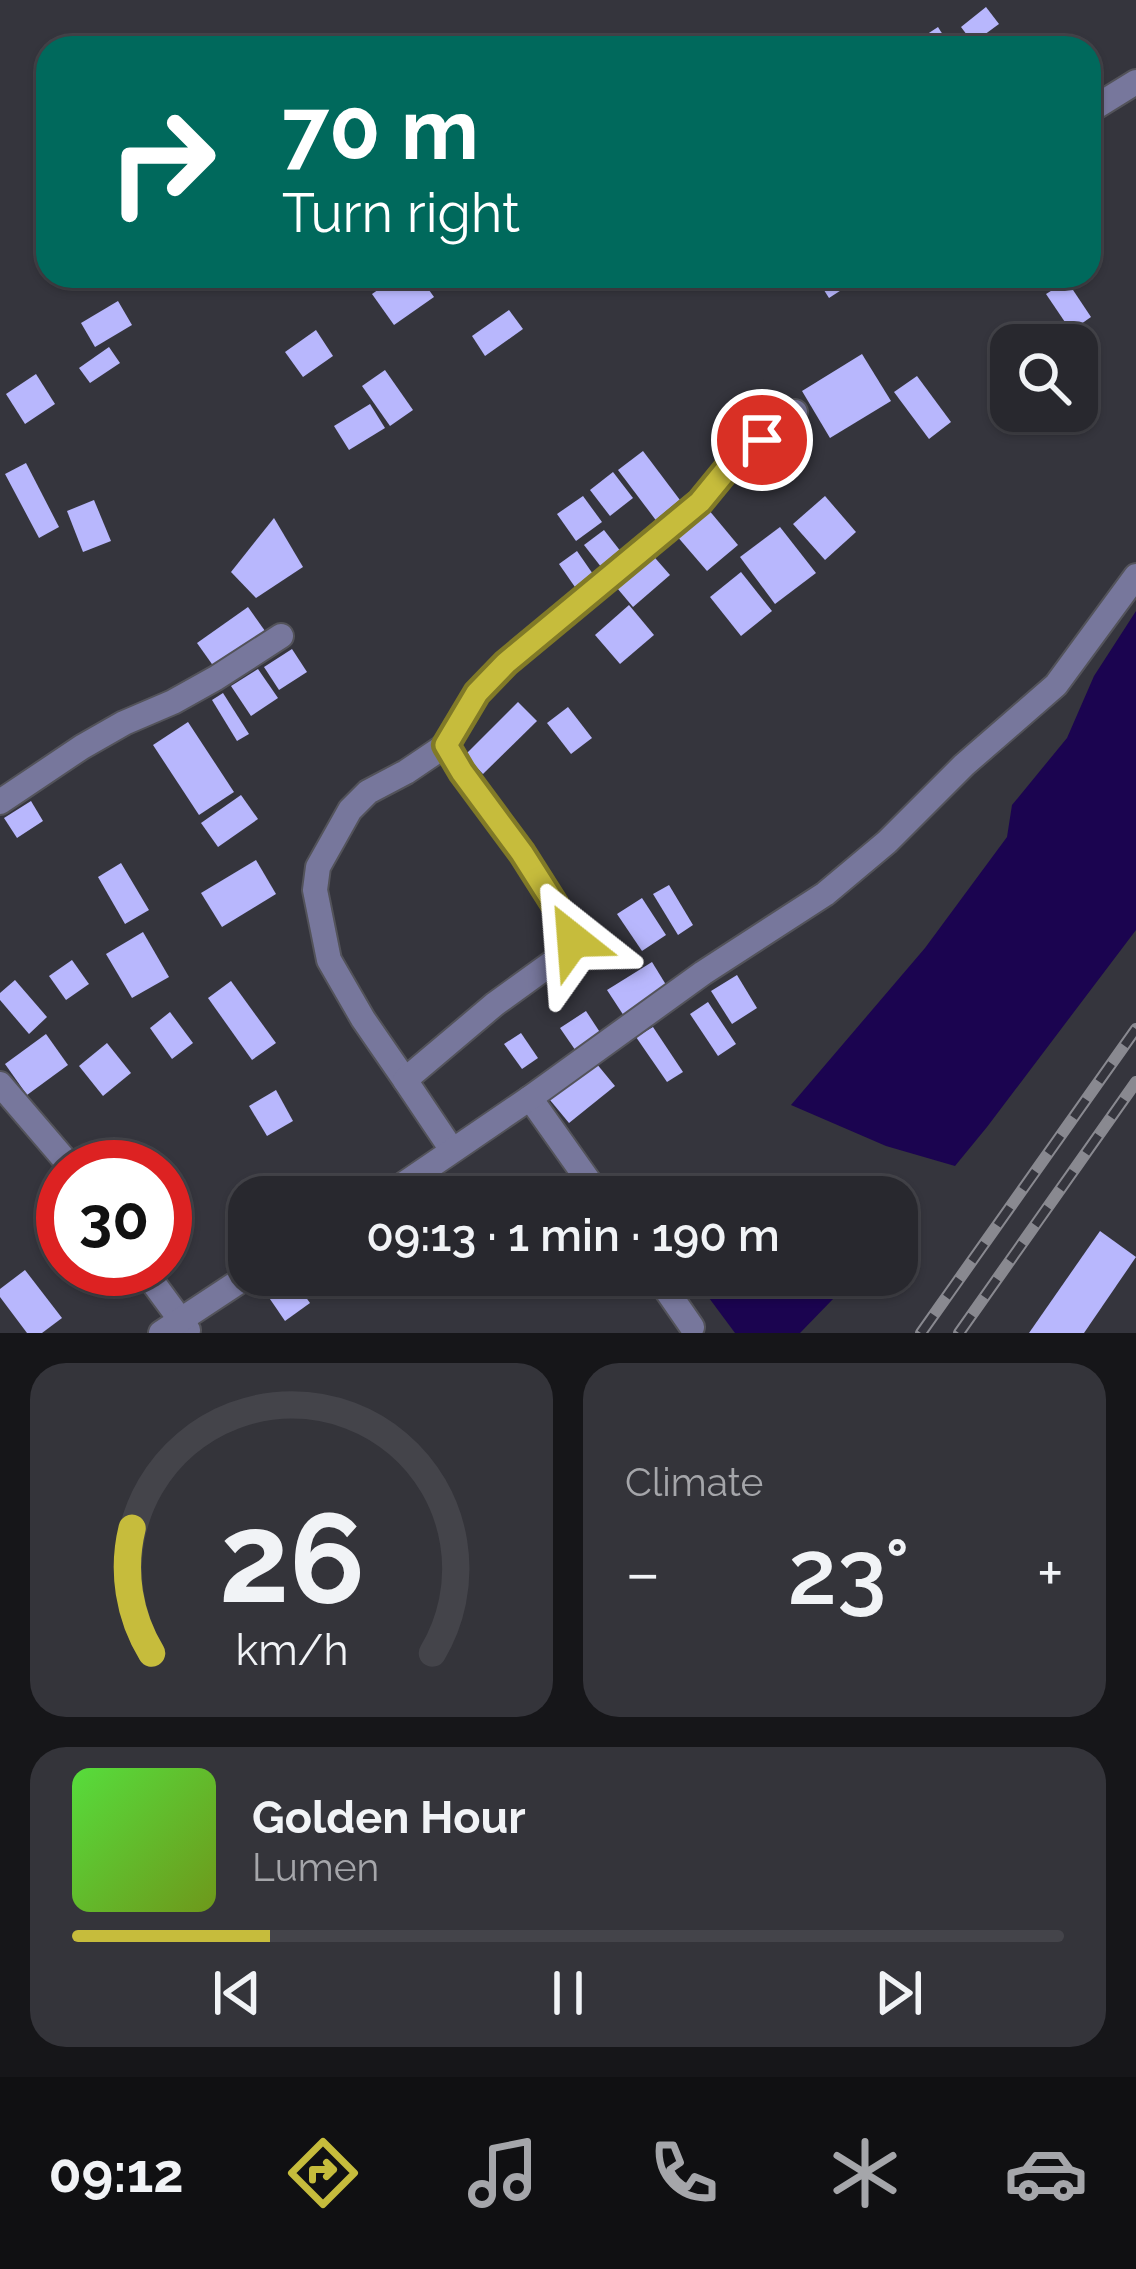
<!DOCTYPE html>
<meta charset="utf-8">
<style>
:root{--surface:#28282e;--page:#34343a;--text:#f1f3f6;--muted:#a5a6aa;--line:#44444a;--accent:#c6bc3c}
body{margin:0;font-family:Raleway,sans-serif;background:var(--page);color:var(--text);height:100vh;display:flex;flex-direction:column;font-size:45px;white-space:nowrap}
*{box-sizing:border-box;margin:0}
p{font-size:39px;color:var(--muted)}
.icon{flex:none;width:66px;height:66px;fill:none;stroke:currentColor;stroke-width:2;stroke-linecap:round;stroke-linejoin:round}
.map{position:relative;height:1333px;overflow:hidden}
.drawer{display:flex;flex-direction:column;gap:30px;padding:30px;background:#161619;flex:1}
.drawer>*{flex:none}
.hud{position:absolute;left:36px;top:36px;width:1065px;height:252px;border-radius:36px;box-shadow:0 3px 9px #0004,0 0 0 3px var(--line);background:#00695c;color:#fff;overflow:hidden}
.tools{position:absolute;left:990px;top:324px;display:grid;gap:24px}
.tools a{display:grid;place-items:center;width:108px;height:108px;border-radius:24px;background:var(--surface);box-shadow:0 3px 9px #0004,0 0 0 3px var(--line);font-size:60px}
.speed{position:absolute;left:36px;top:1140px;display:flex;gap:24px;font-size:60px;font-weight:700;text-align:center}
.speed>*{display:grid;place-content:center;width:156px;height:156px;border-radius:50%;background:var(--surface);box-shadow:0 3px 9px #0004,0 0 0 3px var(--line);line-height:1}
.speed .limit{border:18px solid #d22;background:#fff;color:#111}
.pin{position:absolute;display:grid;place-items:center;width:102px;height:102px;color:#fff;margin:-51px;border:6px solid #fff;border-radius:50%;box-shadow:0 3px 12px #0007}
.me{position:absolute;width:132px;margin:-66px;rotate:332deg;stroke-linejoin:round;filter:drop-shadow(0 0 9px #0008)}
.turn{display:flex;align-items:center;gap:42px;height:252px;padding:0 48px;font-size:54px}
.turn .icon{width:156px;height:156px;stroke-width:2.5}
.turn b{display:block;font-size:84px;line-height:102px}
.big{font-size:90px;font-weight:600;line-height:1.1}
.drawer .tile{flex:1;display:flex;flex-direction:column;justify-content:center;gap:18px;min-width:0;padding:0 42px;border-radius:36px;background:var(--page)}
.drawer .dial{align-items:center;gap:0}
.dial svg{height:312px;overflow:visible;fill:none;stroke:var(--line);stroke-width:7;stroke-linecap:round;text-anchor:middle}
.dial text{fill:var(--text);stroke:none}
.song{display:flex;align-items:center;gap:36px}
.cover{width:144px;height:144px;border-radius:18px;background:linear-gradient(135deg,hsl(110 70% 55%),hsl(80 70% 35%))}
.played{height:12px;border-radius:6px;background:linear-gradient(90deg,var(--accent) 20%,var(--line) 20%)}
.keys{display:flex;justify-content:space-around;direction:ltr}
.heat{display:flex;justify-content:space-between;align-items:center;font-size:66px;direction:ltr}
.drawer .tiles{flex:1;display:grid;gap:30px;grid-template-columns:1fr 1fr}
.tile:last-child{grid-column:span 2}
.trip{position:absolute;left:228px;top:1176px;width:690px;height:120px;border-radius:36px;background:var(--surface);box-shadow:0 3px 9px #0004,0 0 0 3px var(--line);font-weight:600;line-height:120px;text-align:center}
.tabs{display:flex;height:192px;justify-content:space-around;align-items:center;background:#101012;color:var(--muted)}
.tabs .icon{width:84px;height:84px}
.tabs .current{color:var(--accent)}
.tabs b{font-size:54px;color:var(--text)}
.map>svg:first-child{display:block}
.water{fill:#1b0450}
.building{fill:#b8b7fd}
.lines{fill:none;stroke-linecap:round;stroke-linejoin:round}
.street-casing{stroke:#53535a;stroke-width:28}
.street{stroke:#77779c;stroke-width:24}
.rail-casing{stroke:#898990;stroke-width:12}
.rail{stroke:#35353d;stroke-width:8;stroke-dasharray:22;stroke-linecap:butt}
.route-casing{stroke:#817a27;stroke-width:30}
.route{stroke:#c6bc3c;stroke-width:21}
</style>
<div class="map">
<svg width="1136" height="1333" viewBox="0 0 1136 1333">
<rect width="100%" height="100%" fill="#35353d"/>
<g class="water">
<polygon points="1136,611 1136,930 987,1127 955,1166 886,1146 791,1105 925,948 1007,837 1012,805 1067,738 1094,676"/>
<polygon points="692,1275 820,1275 834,1298 800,1333 735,1333"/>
</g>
<g class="building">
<polygon points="986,7 999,24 973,43 961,27"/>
<polygon points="938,27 950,46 947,48 906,48"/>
<polygon points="398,276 419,276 434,297 394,325 372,294"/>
<polygon points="815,276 863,276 829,298"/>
<polygon points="1067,281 1091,317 1071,331 1046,294"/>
<polygon points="118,301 132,325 95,347 81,323"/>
<polygon points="509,310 523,329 485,356 472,336"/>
<polygon points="316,330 333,356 303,377 285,352"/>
<polygon points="109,347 120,363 90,383 79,368"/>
<polygon points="862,354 891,401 830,438 802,391"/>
<polygon points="385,370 413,410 390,426 362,386"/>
<polygon points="36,374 55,404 25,424 6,394"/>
<polygon points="917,376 951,422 929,439 894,392"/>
<polygon points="370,404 385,428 349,450 334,426"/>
<polygon points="643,451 686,508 661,527 618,470"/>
<polygon points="26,463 59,527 39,538 5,474"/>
<polygon points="613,472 633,498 610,516 590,490"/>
<polygon points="583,496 602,522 576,541 557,514"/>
<polygon points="825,496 856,532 825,560 793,524"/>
<polygon points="94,500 111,541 83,552 67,511"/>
<polygon points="708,509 738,545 707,571 676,535"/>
<polygon points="274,518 303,567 256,598 231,572"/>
<polygon points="780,527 816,573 775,604 740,557"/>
<polygon points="604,530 625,557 605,572 584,545"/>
<polygon points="577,551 595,577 577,590 559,564"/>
<polygon points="649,551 670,575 633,607 612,582"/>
<polygon points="741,572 772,611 741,636 710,597"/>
<polygon points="629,605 654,635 620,664 595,635"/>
<polygon points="248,607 270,638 219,674 197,643"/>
<polygon points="292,649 307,672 279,690 264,667"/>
<polygon points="258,669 278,698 251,716 231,686"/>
<polygon points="223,693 249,734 237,741 212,700"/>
<polygon points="518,702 537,721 483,774 465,755"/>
<polygon points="568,707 592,738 571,754 547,723"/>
<polygon points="188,722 234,792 199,815 153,745"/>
<polygon points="241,795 258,819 218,847 201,823"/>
<polygon points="31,801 43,821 17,838 4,818"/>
<polygon points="256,860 276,894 222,927 201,893"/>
<polygon points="121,863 149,910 125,924 98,877"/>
<polygon points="669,885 693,925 678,935 653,894"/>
<polygon points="642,898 666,935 642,951 617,914"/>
<polygon points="143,932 169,977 132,998 106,954"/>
<polygon points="72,960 89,984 66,1000 49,976"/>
<polygon points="652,962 668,988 624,1016 607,990"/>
<polygon points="737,975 757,1008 732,1024 711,991"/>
<polygon points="15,980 47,1017 29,1034 0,1000 0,993"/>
<polygon points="231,981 276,1043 252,1060 208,998"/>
<polygon points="708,1002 736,1044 718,1056 690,1014"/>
<polygon points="586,1011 605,1040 580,1057 560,1028"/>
<polygon points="170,1012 193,1043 172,1059 150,1028"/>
<polygon points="653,1027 683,1072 667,1082 636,1037"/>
<polygon points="521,1033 538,1058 522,1069 504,1044"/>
<polygon points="46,1034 68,1065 27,1095 5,1064"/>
<polygon points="107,1043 131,1073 103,1096 79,1066"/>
<polygon points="596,1063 615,1086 569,1123 550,1100"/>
<polygon points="276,1090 293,1121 267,1136 249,1106"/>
<polygon points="440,1175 456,1197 425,1197 420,1191"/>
<polygon points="1100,1231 1136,1257 1084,1333 1029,1333"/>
<polygon points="25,1270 62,1318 42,1333 27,1333 0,1297 0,1289"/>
<polygon points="271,1275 290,1275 310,1303 285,1321 259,1283"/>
</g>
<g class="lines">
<g class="street-casing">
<g id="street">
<polyline points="1089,111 1136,82"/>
<polyline points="0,802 82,747 124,723 173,702 216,678 281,636"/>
<polyline points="405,1080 363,1019 329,960 315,890 318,867 350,810 368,792 406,772 446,745"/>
<polyline points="0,1084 71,1167"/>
<polyline points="530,1098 600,1197"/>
<polyline points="452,1150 405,1080 495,1004 560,957 573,940 569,927 522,853 462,772 446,745 477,693 506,663 700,501 727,469 792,418 795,412"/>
<polyline points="385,1197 530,1098 703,973 825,894 887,842 964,765 1056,685 1136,576"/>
<polyline points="143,1269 188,1330"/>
<polyline points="656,1275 692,1327"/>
<polyline points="161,1333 249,1275"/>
</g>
</g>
<use href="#street" class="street"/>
<g class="rail-casing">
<g id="rail">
<polyline points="921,1333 1136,1029"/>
<polyline points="959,1333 1136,1082"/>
</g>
</g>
<use href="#rail" class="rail"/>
</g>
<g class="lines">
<g class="route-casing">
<polyline id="route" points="573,940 569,927 522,853 462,772 446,745 477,693 506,663 700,502 727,469 762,440"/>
</g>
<use href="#route" class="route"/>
</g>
</svg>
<div class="tools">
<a><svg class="icon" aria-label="search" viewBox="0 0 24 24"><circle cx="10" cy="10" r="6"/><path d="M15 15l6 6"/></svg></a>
</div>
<div class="speed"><div class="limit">30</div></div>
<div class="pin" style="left:762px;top:440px;background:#d93025"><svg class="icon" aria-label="arrive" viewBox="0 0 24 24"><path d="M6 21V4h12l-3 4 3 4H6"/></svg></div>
<svg class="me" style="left:573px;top:940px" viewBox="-20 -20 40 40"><path d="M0-17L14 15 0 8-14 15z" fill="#c6bc3c" stroke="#fff" stroke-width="4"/></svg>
<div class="trip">09:13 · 1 min · 190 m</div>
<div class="hud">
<div class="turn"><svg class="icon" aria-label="right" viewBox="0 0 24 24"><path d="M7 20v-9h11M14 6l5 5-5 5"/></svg><div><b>70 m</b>Turn right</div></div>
</div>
</div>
<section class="drawer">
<div class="tiles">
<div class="tile dial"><svg viewBox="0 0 100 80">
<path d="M14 69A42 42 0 1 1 86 69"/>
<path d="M14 69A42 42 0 0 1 9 37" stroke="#c6bc3c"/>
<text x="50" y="56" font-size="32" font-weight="700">26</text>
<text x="50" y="72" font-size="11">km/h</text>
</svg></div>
<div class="tile"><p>Climate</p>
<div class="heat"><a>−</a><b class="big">23°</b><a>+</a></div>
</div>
<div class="tile">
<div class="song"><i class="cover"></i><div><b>Golden Hour</b><p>Lumen</p></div></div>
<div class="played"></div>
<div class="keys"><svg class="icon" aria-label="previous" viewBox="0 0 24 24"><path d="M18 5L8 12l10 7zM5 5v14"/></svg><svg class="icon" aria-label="pause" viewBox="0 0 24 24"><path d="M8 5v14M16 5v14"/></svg><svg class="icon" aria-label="next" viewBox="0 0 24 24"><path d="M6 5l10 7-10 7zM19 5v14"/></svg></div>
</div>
</div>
</section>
<nav class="tabs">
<b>09:12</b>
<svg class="icon current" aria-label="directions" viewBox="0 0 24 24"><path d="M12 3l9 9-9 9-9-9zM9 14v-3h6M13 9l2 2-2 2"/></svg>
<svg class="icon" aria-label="music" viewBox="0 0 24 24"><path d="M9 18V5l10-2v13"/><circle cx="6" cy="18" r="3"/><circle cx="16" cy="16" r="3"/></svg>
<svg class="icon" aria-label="phone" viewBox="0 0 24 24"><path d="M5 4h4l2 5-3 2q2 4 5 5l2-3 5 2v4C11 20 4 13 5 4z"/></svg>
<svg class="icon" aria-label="climate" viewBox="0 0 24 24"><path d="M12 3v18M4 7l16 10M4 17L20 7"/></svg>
<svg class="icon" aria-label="car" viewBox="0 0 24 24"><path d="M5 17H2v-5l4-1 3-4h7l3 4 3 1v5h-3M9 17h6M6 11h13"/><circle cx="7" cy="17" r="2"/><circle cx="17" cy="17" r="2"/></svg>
</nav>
